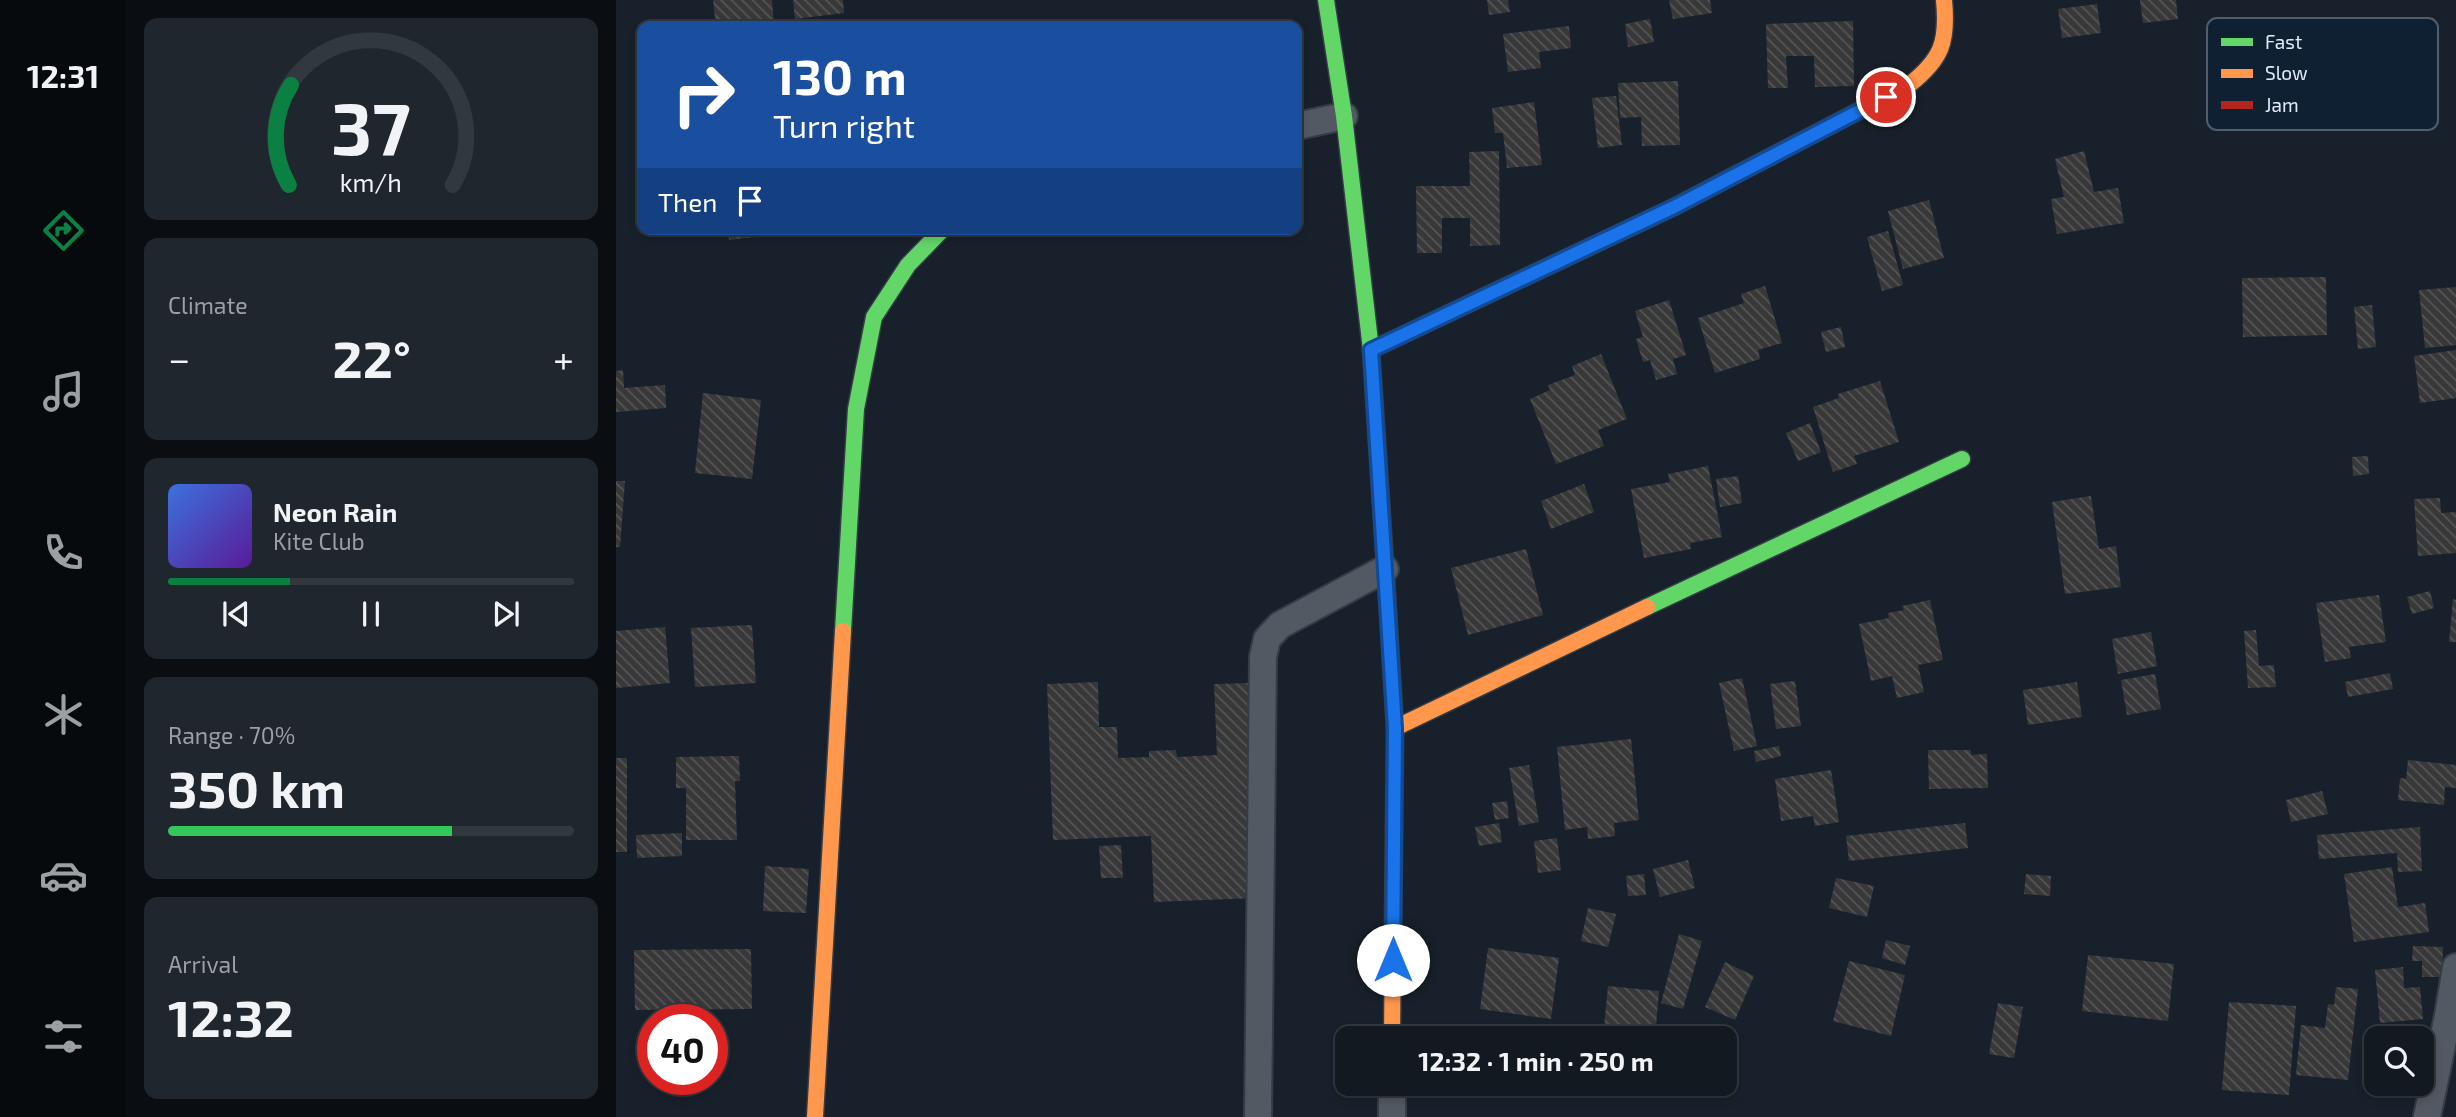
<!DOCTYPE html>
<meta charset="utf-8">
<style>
:root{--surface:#121920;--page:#1f262d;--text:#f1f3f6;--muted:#9ca0a5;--line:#31383e;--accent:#0b8043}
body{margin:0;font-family:"Exo 2",sans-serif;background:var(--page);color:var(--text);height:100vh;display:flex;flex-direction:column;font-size:26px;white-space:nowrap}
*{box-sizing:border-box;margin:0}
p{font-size:23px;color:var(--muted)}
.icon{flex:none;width:38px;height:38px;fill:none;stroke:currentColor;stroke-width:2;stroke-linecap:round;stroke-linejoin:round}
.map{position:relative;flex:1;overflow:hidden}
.side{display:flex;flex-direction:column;gap:18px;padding:18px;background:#0a0e12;width:490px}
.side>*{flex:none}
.guide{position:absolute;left:21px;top:21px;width:665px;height:214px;border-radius:14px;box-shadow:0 4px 10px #0003,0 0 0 2px var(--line);background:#1a4fa0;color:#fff;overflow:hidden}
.tools{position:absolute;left:1748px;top:1026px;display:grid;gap:14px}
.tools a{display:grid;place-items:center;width:70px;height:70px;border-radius:14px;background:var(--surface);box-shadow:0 4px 10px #0003,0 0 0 2px var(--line);font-size:35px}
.speed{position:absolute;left:21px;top:1004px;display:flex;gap:14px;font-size:35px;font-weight:700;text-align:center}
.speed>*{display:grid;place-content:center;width:91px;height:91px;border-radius:50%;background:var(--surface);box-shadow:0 4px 10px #0003,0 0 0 2px var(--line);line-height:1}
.speed .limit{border:10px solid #d22;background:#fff;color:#111}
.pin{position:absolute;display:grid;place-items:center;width:60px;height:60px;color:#fff;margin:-30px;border:4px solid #fff;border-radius:50%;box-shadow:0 2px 7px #0007}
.me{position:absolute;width:77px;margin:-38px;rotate:0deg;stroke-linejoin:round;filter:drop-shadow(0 0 5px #0008)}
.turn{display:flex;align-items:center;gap:24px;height:147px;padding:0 21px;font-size:32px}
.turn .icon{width:91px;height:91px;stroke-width:2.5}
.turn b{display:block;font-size:49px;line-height:60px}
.then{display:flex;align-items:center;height:66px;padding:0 21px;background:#0003;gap:14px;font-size:26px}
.big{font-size:52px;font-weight:700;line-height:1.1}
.side .widget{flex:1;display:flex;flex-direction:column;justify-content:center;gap:10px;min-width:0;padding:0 24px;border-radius:14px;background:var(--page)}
.side .dial{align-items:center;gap:0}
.dial svg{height:182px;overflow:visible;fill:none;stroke:var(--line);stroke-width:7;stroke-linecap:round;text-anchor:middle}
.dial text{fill:var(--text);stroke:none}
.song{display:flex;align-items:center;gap:21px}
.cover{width:84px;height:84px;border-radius:10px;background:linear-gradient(135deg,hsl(220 70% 55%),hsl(270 70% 35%))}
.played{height:7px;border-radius:4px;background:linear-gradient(90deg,var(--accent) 30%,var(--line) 30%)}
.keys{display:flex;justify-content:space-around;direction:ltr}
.heat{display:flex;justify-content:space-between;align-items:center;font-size:38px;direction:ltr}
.charge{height:10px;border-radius:5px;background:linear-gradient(90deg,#34c759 70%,var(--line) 0)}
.trip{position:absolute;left:719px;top:1026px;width:402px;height:70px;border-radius:14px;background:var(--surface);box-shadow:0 4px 10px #0003,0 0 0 2px var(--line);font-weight:700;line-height:70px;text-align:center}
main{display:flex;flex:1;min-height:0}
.tabs{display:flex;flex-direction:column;width:126px;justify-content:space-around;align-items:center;background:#070a0d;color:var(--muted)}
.tabs .icon{width:49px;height:49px}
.tabs .selected{color:var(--accent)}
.tabs b{font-size:32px;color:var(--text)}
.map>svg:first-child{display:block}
.building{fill:url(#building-back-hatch)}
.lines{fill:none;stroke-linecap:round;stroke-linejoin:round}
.street-casing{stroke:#353c45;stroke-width:30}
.fast-casing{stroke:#353c45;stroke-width:19}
.slow-casing{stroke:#353c45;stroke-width:19}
.jam-casing{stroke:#353c45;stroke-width:19}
.street{stroke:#535962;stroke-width:26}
.fast{stroke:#63d668;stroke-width:16}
.slow{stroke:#ff974d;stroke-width:16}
.jam{stroke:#b3261e;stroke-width:16}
.route-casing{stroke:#114b97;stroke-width:18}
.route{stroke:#1a73e8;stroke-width:12}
.key{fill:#102033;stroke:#4f5d6f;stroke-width:2}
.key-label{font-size:19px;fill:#e1ecfa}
</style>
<main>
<nav class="tabs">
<b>12:31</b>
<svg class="icon selected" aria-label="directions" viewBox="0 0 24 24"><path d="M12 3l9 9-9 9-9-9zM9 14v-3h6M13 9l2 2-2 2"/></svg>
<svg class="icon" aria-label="music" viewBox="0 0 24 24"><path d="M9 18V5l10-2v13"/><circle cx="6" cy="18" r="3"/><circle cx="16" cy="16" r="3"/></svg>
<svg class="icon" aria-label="phone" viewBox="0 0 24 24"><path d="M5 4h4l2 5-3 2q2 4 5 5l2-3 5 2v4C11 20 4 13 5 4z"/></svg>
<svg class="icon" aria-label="climate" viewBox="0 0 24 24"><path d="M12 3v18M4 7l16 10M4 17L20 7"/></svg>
<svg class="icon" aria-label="car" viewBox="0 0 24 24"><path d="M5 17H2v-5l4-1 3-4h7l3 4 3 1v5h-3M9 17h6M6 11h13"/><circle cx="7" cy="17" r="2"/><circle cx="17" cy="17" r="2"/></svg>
<svg class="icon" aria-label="filters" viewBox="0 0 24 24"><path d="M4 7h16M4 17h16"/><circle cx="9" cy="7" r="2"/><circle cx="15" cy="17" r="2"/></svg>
</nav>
<section class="side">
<div class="widget dial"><svg viewBox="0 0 100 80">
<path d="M14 69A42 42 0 1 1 86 69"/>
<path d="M14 69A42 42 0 0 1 15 25" stroke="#0b8043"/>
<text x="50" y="56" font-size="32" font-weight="700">37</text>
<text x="50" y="72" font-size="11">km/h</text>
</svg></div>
<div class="widget"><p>Climate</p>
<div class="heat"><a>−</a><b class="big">22°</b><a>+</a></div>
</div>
<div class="widget">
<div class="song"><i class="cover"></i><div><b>Neon Rain</b><p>Kite Club</p></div></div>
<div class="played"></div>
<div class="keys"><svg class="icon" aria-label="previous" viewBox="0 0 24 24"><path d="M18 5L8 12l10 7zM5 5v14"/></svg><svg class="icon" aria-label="pause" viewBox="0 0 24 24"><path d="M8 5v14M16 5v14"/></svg><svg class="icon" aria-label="next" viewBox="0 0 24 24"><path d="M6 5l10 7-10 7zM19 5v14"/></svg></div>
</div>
<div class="widget"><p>Range · 70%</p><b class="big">350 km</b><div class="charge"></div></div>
<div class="widget"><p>Arrival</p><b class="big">12:32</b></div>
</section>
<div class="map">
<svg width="1840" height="1117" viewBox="0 0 1840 1117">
<defs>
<pattern id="building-back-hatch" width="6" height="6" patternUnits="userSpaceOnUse" patternTransform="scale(1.75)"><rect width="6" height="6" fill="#383839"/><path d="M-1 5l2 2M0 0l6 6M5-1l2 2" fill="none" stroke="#545557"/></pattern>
</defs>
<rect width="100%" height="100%" fill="#18212b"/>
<g class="building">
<polygon points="97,0 156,0 158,26 100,26"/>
<polygon points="177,0 227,0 228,13 179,19"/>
<polygon points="871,0 892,0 894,12 873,15"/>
<polygon points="1053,0 1094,0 1096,13 1057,19"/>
<polygon points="1524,0 1560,0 1562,19 1527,23"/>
<polygon points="1481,4 1485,33 1446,38 1442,9"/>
<polygon points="1034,19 1038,42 1012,47 1009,24"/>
<polygon points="1237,21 1238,86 1199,87 1198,56 1170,56 1172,88 1152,88 1150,24"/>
<polygon points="953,26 955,48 923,52 925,68 892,72 887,34"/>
<polygon points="1062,81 1064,145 1026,146 1025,117 1004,118 1002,83"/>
<polygon points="1000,96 1006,145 982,148 976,98"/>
<polygon points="918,102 926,165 891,168 887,133 879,133 876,108"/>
<polygon points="883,151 884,245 854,246 854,218 826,218 826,253 801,253 800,186 854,186 853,152"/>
<polygon points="1468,151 1478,192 1502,188 1508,223 1441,234 1435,199 1448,197 1439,159"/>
<polygon points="1313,200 1328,258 1287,269 1272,211"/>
<polygon points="112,229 146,229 147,236 113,240"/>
<polygon points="1272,231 1287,285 1266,291 1251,237"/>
<polygon points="1710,277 1711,335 1627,337 1626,278"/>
<polygon points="1149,286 1166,343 1142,350 1144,359 1099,373 1082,318 1128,303 1125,294"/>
<polygon points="1840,287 1840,345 1809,348 1803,290"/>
<polygon points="1053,300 1070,355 1057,359 1061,374 1040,380 1034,360 1027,362 1020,339 1027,337 1019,311"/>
<polygon points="1756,305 1760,347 1742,349 1738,307"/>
<polygon points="1225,327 1229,347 1210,352 1205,332"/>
<polygon points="1840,350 1840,398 1804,403 1798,356"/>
<polygon points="985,354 1011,419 982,430 988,446 940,464 914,399 934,390 932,385 959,375 956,366"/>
<polygon points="7,370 8,388 49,385 50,408 0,412 0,371"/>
<polygon points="1264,381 1283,442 1238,456 1241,464 1217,472 1197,407 1223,398 1222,394"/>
<polygon points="87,393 145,400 136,479 79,473"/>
<polygon points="1194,423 1205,452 1182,461 1170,433"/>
<polygon points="1752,456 1753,474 1737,476 1736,457"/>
<polygon points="1092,466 1106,537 1074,543 1075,549 1028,558 1015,489 1054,482 1052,474"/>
<polygon points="1122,476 1126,503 1104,507 1100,479"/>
<polygon points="0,481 9,481 4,547 0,547"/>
<polygon points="968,484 978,512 935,529 925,501"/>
<polygon points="1475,496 1483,549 1500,546 1505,587 1449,594 1436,502"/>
<polygon points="1824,498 1825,513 1840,512 1840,553 1802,556 1798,499"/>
<polygon points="910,549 927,615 852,635 835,568"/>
<polygon points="1814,591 1818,608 1796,614 1791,597"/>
<polygon points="1763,595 1770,642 1733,647 1735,658 1709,662 1700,603"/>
<polygon points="1837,599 1840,600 1840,642 1833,642"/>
<polygon points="1314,600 1327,660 1302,665 1308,692 1281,698 1276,676 1255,681 1243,624 1273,618 1272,613 1288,610 1286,606"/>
<polygon points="136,625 140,683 79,687 75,628"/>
<polygon points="49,627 54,683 0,688 0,631"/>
<polygon points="1640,630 1643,666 1658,665 1660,687 1632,688 1628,631"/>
<polygon points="1535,632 1541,666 1502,674 1496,639"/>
<polygon points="1774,673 1777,689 1732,697 1729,682"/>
<polygon points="1539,674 1545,709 1511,715 1505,680"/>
<polygon points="1126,678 1141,746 1118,751 1103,683"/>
<polygon points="1179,681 1185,726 1160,729 1154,684"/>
<polygon points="482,682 483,727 501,727 502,758 533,757 533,751 560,750 561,757 601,755 598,684 633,683 641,898 538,902 535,836 437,840 431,684"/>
<polygon points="1461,682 1466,717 1412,725 1407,690"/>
<polygon points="1015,739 1023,820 998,823 999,836 972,839 971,827 949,830 941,747"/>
<polygon points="1163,746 1165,756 1140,762 1138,751"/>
<polygon points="1312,750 1355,750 1355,755 1371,754 1372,788 1313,789"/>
<polygon points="123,756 124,781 119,781 121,840 70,840 70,788 60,788 60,757"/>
<rect x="0" y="758" width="11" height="94"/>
<polygon points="1792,760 1840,765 1840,788 1829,787 1828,805 1782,800 1784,778 1790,779"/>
<polygon points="913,765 923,822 903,826 893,768"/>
<polygon points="1215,770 1223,822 1199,826 1197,816 1165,821 1159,779"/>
<polygon points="1706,791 1712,814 1675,822 1670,800"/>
<polygon points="891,801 893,818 879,820 876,803"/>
<polygon points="883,823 886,842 863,846 859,827"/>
<polygon points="1349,823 1352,848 1233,861 1230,836"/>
<polygon points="1804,827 1806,871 1782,872 1781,853 1703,859 1701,835"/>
<polygon points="66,833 66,856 21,858 20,835"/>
<polygon points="941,838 945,870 922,873 918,841"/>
<polygon points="505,845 507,878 485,878 483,846"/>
<polygon points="1072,860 1079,888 1044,897 1037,869"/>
<polygon points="149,866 193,869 190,913 147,911"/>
<polygon points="1776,867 1782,907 1809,903 1813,932 1738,942 1728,874"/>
<polygon points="1028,874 1030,895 1012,896 1010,876"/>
<polygon points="1410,874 1435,876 1434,896 1408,894"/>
<polygon points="1220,878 1258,886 1251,917 1213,908"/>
<polygon points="972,908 1000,914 992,947 965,941"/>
<polygon points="1063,934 1086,941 1067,1009 1045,1003"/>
<polygon points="1270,940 1294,946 1289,965 1266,958"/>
<polygon points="1797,946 1827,947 1826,977 1806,977 1806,961 1796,961"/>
<polygon points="872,948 943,958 935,1019 864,1009"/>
<polygon points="135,949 136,1009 19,1010 18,950"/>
<polygon points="1472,955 1558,964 1552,1021 1466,1011"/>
<polygon points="1233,961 1289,975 1275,1036 1217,1021"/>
<polygon points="1109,962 1138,976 1119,1020 1089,1007"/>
<polygon points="1787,967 1788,988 1804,987 1807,1019 1764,1023 1759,970"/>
<polygon points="992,986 1043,991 1039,1038 987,1038"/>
<polygon points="1720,987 1742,989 1732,1080 1680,1075 1685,1025 1709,1028 1712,1004 1718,1005"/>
<polygon points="1613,1002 1680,1006 1673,1095 1606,1090"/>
<polygon points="1382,1003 1407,1007 1398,1058 1373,1054"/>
</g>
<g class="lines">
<g class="street-casing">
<g id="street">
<polyline points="681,126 728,116"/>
<polyline points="642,1117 647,657 651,639 664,625 769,569"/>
<polyline points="776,1117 776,1083"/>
<polyline points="1811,1117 1832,1016 1840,967"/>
</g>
</g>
<g class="fast-casing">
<g id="fast">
<polyline points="710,0 728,116 755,350 770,579"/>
<polyline points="1031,607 1346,459"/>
<polyline points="227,631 240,409 258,317 292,265 327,229"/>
</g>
</g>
<g class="slow-casing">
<g id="slow">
<path d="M1121,174l172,-89c33,-26 39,-43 35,-85"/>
<polyline points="770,579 779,728 776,1038"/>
<polyline points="779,728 1031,607"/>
<polyline points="199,1117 227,631"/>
</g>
</g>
<g class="jam-casing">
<polyline id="jam" points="755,350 1058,207 1121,174"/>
</g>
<use href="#street" class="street"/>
<use href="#fast" class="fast"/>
<use href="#slow" class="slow"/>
<use href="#jam" class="jam"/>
</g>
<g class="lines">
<g class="route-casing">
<polyline id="route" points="777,960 779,728 755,350 1058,207 1270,97"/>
</g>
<use href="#route" class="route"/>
</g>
<rect x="1591" y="18" width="231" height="112" rx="10" class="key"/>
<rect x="1605" y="38" width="32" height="8" fill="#63d668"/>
<rect x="1605" y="69" width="32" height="9" fill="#ff974d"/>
<rect x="1605" y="101" width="32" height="8" fill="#b3261e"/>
<g class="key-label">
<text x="1649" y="49">Fast</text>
<text x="1649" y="80">Slow</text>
<text x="1649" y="112">Jam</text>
</g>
</svg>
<div class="tools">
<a><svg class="icon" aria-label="search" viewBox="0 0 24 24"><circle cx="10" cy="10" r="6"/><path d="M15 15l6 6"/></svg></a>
</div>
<div class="speed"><div class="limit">40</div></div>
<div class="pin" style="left:1270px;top:97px;background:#d93025"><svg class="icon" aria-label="arrive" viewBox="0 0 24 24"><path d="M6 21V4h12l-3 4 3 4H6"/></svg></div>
<svg class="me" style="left:777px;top:960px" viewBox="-20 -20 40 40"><circle r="19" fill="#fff"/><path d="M0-13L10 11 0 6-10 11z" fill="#1a73e8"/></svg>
<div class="trip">12:32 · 1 min · 250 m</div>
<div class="guide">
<div class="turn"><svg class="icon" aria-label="right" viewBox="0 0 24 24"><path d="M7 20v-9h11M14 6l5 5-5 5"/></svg><div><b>130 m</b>Turn right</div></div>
<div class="then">Then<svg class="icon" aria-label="arrive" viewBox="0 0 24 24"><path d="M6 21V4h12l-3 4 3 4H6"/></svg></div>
</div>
</div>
</main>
